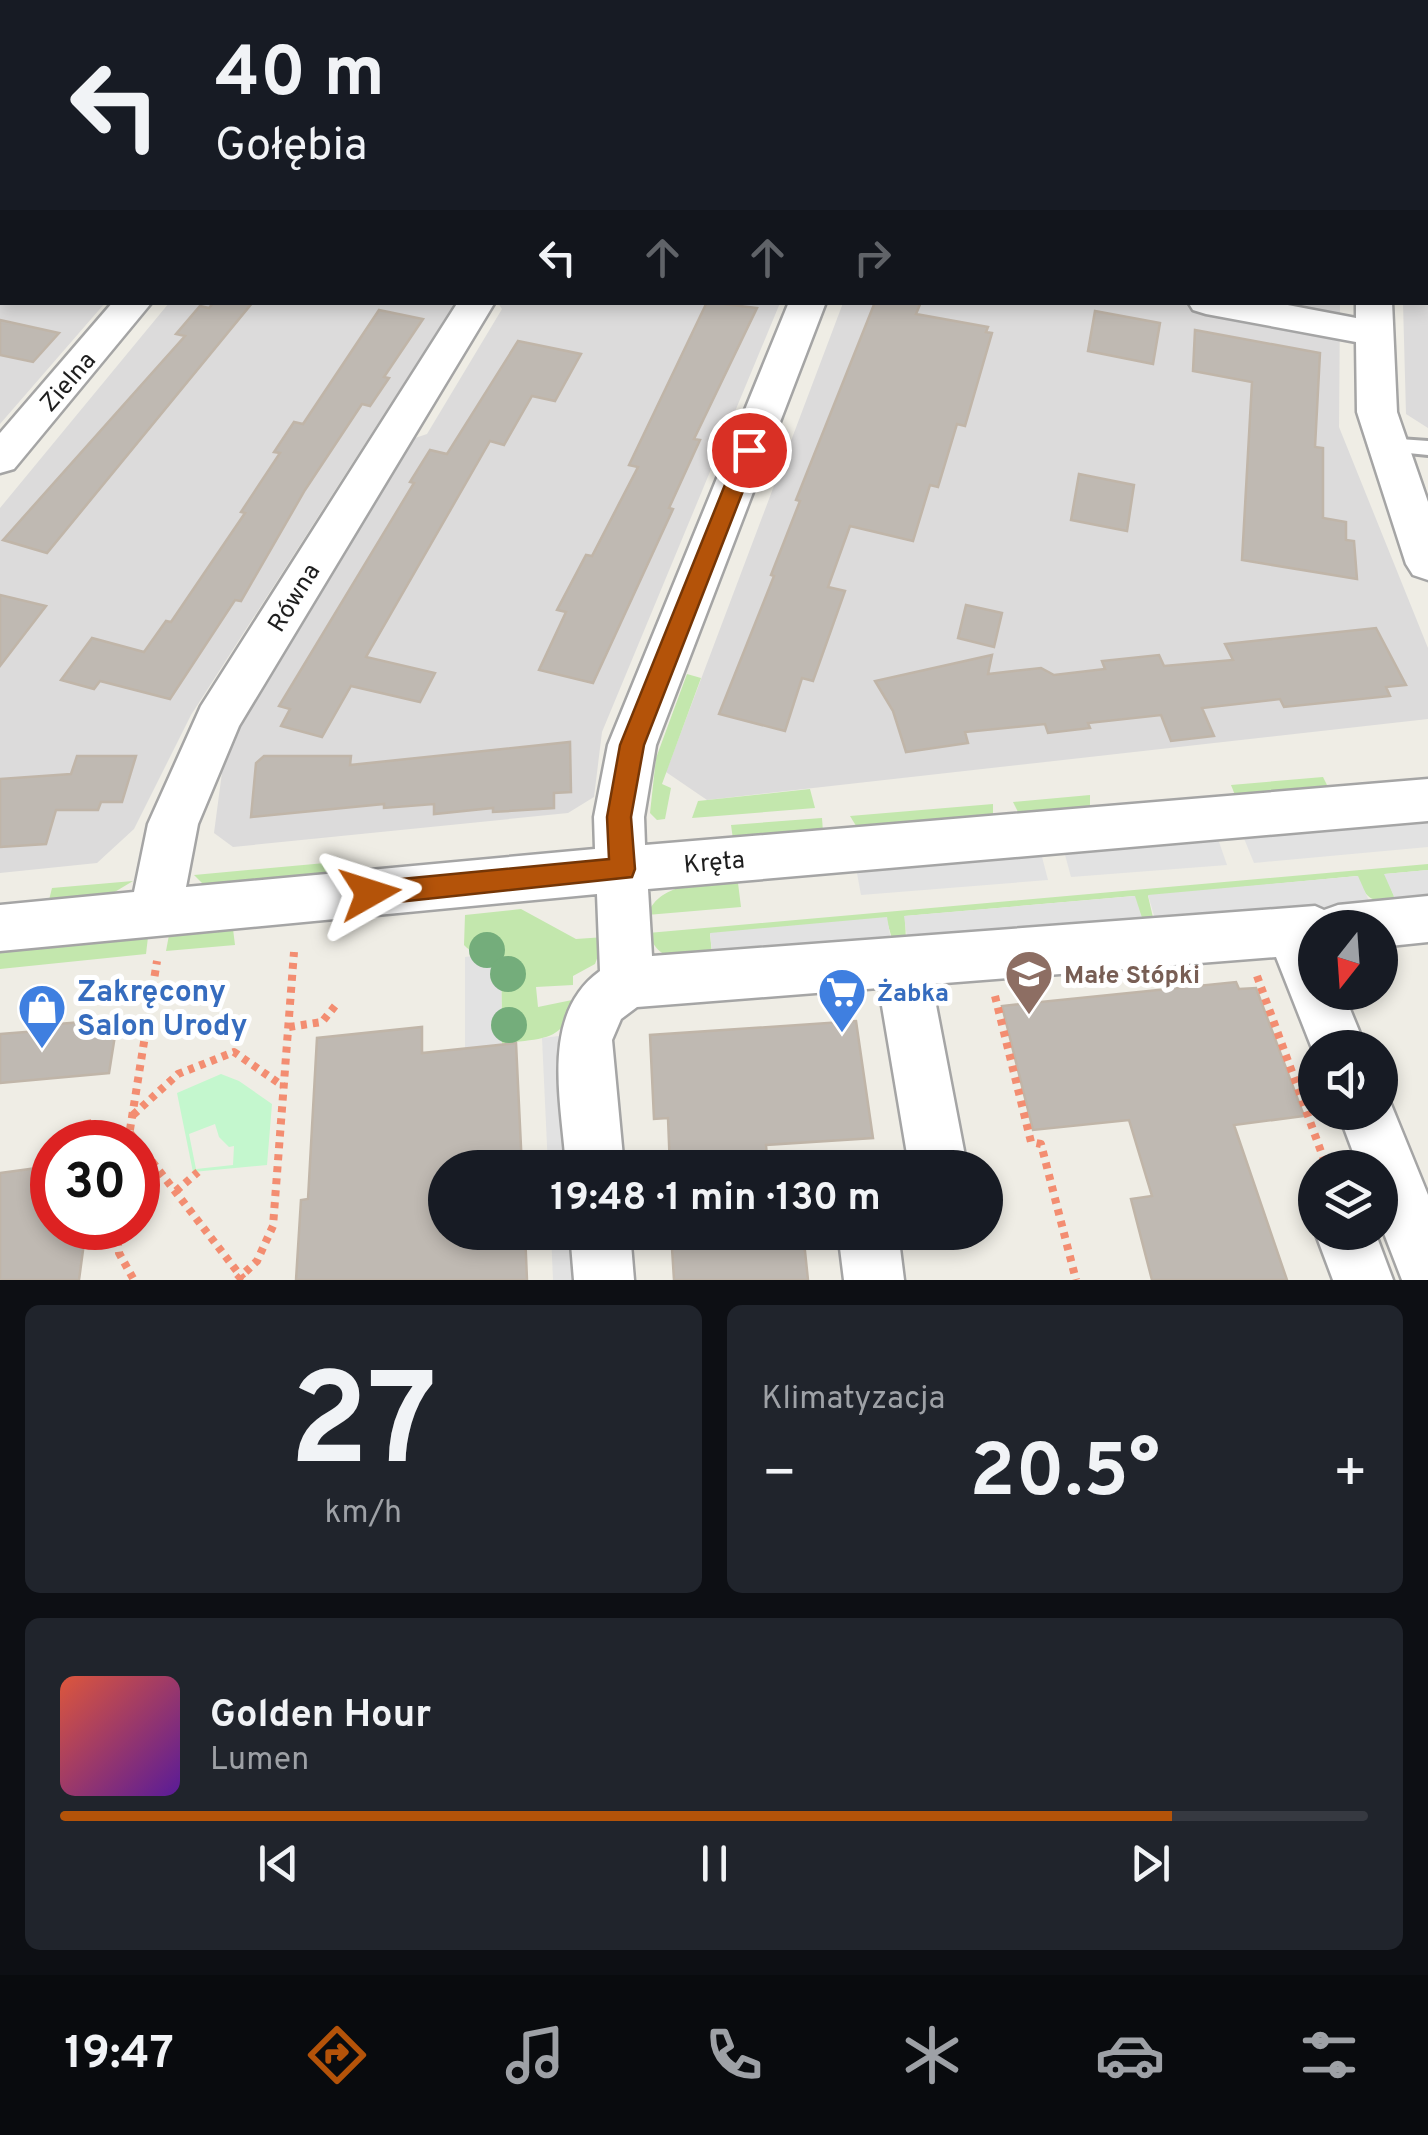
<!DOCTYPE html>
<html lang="pl">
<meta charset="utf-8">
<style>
:root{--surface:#171b24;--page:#20242c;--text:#f1f3f6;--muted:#9ea1a6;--line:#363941;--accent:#b45309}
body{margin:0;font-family:Overpass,sans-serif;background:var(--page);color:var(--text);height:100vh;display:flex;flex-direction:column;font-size:38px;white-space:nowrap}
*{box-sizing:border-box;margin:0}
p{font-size:32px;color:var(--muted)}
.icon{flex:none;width:55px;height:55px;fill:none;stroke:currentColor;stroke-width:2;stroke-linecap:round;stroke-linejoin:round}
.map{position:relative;height:1280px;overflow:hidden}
.sheet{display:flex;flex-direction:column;gap:25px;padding:25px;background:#0d0f14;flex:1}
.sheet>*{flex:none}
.banner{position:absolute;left:0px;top:0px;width:1430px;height:305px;box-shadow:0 5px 15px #0003;background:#171b24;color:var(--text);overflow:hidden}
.needle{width:65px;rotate:197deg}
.controls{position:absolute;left:1298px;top:910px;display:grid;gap:20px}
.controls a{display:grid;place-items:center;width:100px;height:100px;border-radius:50%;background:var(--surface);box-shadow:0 5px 15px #0003;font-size:50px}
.speed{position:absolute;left:30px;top:1120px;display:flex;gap:20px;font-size:50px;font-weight:700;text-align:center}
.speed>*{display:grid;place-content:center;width:130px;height:130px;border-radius:50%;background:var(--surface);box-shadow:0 5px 15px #0003;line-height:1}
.speed .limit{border:15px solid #d22;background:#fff;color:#111}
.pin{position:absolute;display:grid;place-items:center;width:85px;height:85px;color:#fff;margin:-42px;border:5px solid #fff;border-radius:50%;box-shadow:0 2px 10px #0007}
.me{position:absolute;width:110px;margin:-55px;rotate:84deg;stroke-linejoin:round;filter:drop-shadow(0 0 8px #0008)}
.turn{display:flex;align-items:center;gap:35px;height:210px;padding:0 50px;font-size:45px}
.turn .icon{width:130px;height:130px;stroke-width:2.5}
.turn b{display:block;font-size:70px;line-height:85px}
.lanes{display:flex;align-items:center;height:95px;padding:0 50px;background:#0003;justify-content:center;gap:50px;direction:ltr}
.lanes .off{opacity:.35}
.big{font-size:75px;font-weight:700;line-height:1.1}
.sheet .card{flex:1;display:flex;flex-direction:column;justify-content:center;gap:15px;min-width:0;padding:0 35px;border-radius:15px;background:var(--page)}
.sheet .dial{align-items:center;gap:0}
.dial b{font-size:130px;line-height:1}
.song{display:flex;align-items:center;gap:30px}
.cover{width:120px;height:120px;border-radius:15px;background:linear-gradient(135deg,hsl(10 70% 55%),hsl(270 70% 35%))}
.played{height:10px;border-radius:5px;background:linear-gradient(90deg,var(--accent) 85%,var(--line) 85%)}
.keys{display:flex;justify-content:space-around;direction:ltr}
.heat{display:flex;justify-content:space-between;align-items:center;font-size:55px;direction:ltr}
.sheet .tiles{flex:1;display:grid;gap:25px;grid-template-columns:1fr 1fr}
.card:last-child{grid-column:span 2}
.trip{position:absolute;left:428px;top:1150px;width:575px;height:100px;border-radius:50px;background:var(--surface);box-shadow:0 5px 15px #0003;font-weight:700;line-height:100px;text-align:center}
.tabs{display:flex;height:160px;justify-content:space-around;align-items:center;background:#090b0e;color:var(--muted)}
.tabs .icon{width:70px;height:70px}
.tabs .current{color:var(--accent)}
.tabs b{font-size:45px;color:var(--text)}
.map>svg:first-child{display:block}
.residential{fill:#dcdbdb}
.grass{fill:#c3e7ad}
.park{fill:#c4f7ce;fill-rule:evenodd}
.parking{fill:#e2e2e2}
.building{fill:#bfb9b2;stroke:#c0b5a8;stroke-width:2.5}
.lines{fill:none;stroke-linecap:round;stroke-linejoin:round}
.lane-casing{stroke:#a5a5a5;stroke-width:6}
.street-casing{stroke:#a5a5a5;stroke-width:5}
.path-far1{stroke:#f38d71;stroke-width:5;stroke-dasharray:4 4;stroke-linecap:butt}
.path{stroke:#f38d71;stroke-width:8;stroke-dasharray:6 6;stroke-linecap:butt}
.lane{fill:#fff;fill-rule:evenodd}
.street{fill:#fff;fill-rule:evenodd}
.tree{fill:#74ad7b}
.route{fill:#b45309;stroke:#753606;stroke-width:2.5}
.labels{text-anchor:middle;stroke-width:10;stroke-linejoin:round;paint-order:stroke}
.street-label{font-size:25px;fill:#1e1e1e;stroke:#fff}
.education-label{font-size:25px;font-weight:bold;fill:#785e54;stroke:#fff;text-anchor:start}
.shop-label{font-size:25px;font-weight:bold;fill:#366cbe;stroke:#fff;text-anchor:start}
.near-shop-label{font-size:30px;font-weight:bold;fill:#366cbe;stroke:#fff;text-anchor:start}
</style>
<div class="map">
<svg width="1428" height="1280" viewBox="0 0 1428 1280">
<rect width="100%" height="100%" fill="#efede5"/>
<g class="residential">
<polygon points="0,0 368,0 2,2 2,302 105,303 0,424"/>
<polygon points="844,0 1428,0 1428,91 1428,2"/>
<polygon points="1428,137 1428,428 1406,414 1403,303 1428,302"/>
<polygon points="169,303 455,303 191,715 134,829 97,863 0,873 0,508"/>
<polygon points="498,303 780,303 602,732 594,797 568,813 233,847 214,833 224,757 234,726 409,440 427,434 502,309"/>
<polygon points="843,303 1340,303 1339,427 1428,648 1428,719 707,800 666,772"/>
</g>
<g class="grass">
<polygon points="687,674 701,678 662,784 671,788 665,819 657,820 650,813 656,758"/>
<polygon points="1323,777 1328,787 1324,790 1240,797 1235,795 1231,785"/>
<polygon points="810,789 815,808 692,818 698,801"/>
<polygon points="1090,795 1090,810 1020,816 1013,802"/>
<polygon points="993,804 993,818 858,829 850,816"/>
<polygon points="822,818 823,832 733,839 731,825"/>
<polygon points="347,861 348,872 342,875 215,887 204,885 194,875"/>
<path d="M1428,864v6l-43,4 9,22 -2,4c-23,3 -26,-3 -35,-24l-209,20 6,26 -12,-3 -8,-23 -229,20 1,28 -13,-2 -7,-24 -176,16 2,20c-29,5 -51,12 -64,-21z"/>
<polygon points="133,881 108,896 49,900 52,888"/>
<path d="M738,883l3,24 -94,8c15,-36 57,-29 91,-32z"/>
<path d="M521,909l55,30 29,-2 -10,27 -22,12v9l-37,2 2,20 39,-8c-16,45 -32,38 -75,45l-1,-91c-15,0 -25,5 -37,-8l1,-30z"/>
<polygon points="233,929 235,945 166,951 169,935"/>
<polygon points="148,937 146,954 0,969 0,951"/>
</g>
<path class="park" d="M221,1074l18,7 33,23 -5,61 -74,7 -16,-79zM215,1124l4,13 10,10 5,-1 -1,19 -37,4 -7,-35z"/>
<g class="parking">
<polygon points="1428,819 1428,847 1254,863 1243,836"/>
<polygon points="1218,839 1227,865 1071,877 1064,851"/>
<polygon points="1041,853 1048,880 861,895 856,868"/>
<polygon points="1428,870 1428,898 1396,901 1384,874"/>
<polygon points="1358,876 1370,903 1156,922 1148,895"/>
<polygon points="1135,896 1144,924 908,944 904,916"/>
<polygon points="887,917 892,946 713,961 710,933"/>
<polygon points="501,952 502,1044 465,1048 465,957"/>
<polygon points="567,1035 574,1167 548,1167 542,1038"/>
<polygon points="551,1233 578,1233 581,1280 553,1280"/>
</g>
<g class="building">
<polygon points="214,302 253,302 47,553 3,540 185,336 176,334 200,306 209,308"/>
<polygon points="707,302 757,308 694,439 700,440 669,508 673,509 593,683 539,670 566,612 557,610 586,555 592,556 638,467 629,465"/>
<polygon points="875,302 921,302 916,314 988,327 986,332 992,333 965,426 957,424 938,487 930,485 913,541 850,526 828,587 845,591 813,681 802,678 785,731 719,714 774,576 771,575 800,501 796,500"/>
<polygon points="379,310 423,319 384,377 389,378 370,406 362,404 305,490 241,601 235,600 170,699 100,681 94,689 61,680 92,638 144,652 166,621 171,622 245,513 241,512 280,453 274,452 294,422 303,424"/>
<polygon points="1095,311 1160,323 1153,364 1088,351"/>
<polygon points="0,320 59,333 33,362 0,355"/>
<polygon points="1195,330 1320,353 1315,447 1323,448 1323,518 1346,522 1346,540 1354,541 1357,579 1242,560 1252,382 1193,371"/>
<polygon points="518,341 581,354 555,401 532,396 504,445 490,441 366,657 435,673 420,702 351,686 322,737 281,726 290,709 279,706 414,483 410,482 430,450 447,454"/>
<polygon points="1079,474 1134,485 1127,531 1071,520"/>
<polygon points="0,595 46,606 0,666"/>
<polygon points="966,605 1002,613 994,647 958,638"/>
<polygon points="1376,628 1406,685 1386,687 1390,696 1284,707 1280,699 1202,708 1214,736 1171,741 1161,715 1088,723 1090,728 1048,733 1045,724 965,732 968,743 906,752 893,711 875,681 992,655 988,674 1041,668 1054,675 1105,669 1102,661 1159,655 1164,666 1233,660 1225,644"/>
<polygon points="570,742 571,792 554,793 554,808 493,812 493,808 434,814 434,804 384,808 384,804 251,817 256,763 264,756 351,756 350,765"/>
<polygon points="77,756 136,756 122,802 101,802 98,810 56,810 46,844 0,847 0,779 71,774"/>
<polygon points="1236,982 1239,989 1256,988 1304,1116 1234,1125 1287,1280 1152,1280 1131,1199 1152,1196 1129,1120 1033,1130 1002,1006"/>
<polygon points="856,1021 873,1138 766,1145 768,1168 670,1168 668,1118 654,1119 650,1035"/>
<polygon points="82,1022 89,1026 117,1023 109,1073 0,1083 0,1034 51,1030 58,1024"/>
<polygon points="422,1027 422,1053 516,1043 522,1168 445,1168 445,1232 525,1232 527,1280 296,1280 301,1200 308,1199 317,1038"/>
<polygon points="52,1166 52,1228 86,1228 79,1280 0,1280 0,1173"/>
<polygon points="671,1232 803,1232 808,1280 674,1280"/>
</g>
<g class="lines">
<g class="lane-casing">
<polygon id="lane" points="1385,438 1428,441 1428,455 1378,450 1375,445"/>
</g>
<g class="street-casing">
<g id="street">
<polygon points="695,0 739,0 741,2 697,2"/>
<polygon points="113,302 152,302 14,469 0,473 0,433"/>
<path d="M458,302h37l-256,424 -41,98 -12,63 409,-38 -1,-32 14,-72 181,-443h37l-170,443 -12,72 1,28 783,-66v42l-780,68 4,67 663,-50 9,4 14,-5 90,-9v46l-48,5v-19h-65v64h28l23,56h-51v8l-39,-99 -344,27 33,172 -5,12h-59l6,-14 -28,-166 -242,19 -16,12 -9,21 12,128h-58c-4,-65 -27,-153 34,-197l-3,-77 -597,57v-46l134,-13 14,-68 53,-118z"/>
<polygon points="1188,302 1272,302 1356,318 1356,302 1392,302 1397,412 1428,502 1428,580 1413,575 1406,564 1357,412 1356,342 1206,314 1193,310"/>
<polygon points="1380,1090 1386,1092 1428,1195 1428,1280 1402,1280 1380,1223 1380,1168 1359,1168 1338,1112 1380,1112"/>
<polygon points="570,1232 630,1232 634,1280 574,1280"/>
<polygon points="838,1232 898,1232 904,1280 844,1280"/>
<polygon points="1315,1232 1375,1232 1393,1280 1333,1280"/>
</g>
</g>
<g class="path-far1">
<polyline points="636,0 651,2"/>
<polyline points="808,0 824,2"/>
</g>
<g class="path">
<polyline points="1257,976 1327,1168"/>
<polyline points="995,996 1031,1142 1041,1144 1076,1280"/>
<polyline points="289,1027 322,1022 335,1006"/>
<polyline points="133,1115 178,1074 234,1052 283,1086"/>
<polyline points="87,1120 91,1142"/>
<polyline points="130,1133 243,1279"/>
<polyline points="128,1142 157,961"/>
<polyline points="1315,1184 1310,1185 1315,1200"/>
<polyline points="176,1191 198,1172"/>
<polyline points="116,1228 119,1253 134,1280"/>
<polyline points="237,1280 257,1261 273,1226 294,952"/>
</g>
<use href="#lane" class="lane"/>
<use href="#street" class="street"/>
</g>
<g class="tree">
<circle cx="487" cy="950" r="18"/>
<circle cx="508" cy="974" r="18"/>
<circle cx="509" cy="1025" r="18"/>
</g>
<polygon class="route" points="749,443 759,450 644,745 631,817 635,869 632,877 370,905 361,901 358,893 361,885 370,882 609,859 607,817 620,745 739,450"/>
<defs>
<g id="school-pin" transform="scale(2.5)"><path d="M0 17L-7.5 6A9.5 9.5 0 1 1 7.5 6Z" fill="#8d6e63" stroke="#fff"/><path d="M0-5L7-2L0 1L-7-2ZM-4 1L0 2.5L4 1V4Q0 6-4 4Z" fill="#fff"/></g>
<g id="supermarket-pin" transform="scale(2.5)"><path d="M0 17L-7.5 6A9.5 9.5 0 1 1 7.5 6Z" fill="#3f7fe0" stroke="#fff"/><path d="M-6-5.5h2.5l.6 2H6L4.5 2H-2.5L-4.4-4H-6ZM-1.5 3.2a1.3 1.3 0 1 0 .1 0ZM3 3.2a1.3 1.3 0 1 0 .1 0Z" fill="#fff"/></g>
<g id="shop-pin" transform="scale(2.5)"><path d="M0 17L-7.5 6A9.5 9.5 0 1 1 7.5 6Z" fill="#3f7fe0" stroke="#fff"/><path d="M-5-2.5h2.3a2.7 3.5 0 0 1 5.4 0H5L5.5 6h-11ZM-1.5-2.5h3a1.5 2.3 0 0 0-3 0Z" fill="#fff"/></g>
</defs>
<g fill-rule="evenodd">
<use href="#school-pin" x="1029" y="974"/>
<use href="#supermarket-pin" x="842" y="992"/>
<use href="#shop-pin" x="42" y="1008"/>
</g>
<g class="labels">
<g class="street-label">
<text transform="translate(67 381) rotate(-49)" y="9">Zielna</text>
<text transform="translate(293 597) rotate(-58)" y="9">Równa</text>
<text transform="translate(714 861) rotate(-5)" y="9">Kręta</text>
</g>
<g class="education-label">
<text x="1064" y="983">Małe Stópki</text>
</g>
<g class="shop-label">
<text x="877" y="1001">Żabka</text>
</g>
<g class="near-shop-label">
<text x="77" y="1001">Zakręcony<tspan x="77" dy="34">Salon Urody</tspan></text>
</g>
</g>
</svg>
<div class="controls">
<a><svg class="needle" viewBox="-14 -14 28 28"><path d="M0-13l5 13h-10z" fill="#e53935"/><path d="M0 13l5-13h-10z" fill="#9ea1a6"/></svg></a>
<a><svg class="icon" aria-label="sound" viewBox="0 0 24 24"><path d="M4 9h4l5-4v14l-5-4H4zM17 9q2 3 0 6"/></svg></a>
<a><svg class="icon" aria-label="layers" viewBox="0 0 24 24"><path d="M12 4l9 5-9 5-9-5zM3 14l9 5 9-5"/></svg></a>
</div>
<div class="speed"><div class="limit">30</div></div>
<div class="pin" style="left:749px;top:450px;background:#d93025"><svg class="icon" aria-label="arrive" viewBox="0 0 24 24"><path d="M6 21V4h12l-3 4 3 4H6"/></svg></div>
<svg class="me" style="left:370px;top:893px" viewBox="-20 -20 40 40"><path d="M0-17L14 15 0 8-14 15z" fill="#b45309" stroke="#fff" stroke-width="4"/></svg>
<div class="trip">19:48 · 1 min · 130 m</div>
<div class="banner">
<div class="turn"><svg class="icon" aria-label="left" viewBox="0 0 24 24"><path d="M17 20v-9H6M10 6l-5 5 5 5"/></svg><div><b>40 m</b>Gołębia</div></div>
<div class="lanes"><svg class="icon" aria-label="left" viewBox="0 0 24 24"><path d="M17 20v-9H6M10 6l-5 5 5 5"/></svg><svg class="icon off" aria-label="ahead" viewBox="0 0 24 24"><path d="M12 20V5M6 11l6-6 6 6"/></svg><svg class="icon off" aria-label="ahead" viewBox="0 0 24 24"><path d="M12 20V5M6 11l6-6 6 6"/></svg><svg class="icon off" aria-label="right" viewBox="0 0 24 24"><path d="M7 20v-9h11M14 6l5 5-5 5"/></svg></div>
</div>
</div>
<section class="sheet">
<div class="tiles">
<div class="card dial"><b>27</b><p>km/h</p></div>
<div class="card"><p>Klimatyzacja</p>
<div class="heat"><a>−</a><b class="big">20.5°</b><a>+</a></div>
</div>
<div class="card">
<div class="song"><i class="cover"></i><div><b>Golden Hour</b><p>Lumen</p></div></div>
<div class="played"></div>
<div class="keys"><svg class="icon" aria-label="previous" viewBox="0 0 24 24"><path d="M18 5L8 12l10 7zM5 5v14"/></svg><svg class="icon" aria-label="pause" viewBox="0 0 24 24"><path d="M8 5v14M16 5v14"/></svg><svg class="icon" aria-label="next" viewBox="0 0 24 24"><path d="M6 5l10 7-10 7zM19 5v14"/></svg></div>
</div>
</div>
</section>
<nav class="tabs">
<b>19:47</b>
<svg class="icon current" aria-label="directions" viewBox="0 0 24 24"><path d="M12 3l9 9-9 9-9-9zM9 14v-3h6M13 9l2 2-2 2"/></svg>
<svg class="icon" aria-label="music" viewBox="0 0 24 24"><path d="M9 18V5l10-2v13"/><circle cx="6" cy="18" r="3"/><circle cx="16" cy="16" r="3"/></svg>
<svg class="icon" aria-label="phone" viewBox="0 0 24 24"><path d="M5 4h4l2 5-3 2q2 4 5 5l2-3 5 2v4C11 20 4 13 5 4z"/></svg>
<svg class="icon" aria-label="climate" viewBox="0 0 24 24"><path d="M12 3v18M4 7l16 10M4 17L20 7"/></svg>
<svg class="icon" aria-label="car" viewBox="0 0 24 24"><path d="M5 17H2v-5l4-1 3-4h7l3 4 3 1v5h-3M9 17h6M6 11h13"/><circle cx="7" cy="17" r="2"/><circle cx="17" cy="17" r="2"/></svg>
<svg class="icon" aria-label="filters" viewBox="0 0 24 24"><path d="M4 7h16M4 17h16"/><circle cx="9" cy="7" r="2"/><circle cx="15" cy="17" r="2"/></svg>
</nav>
